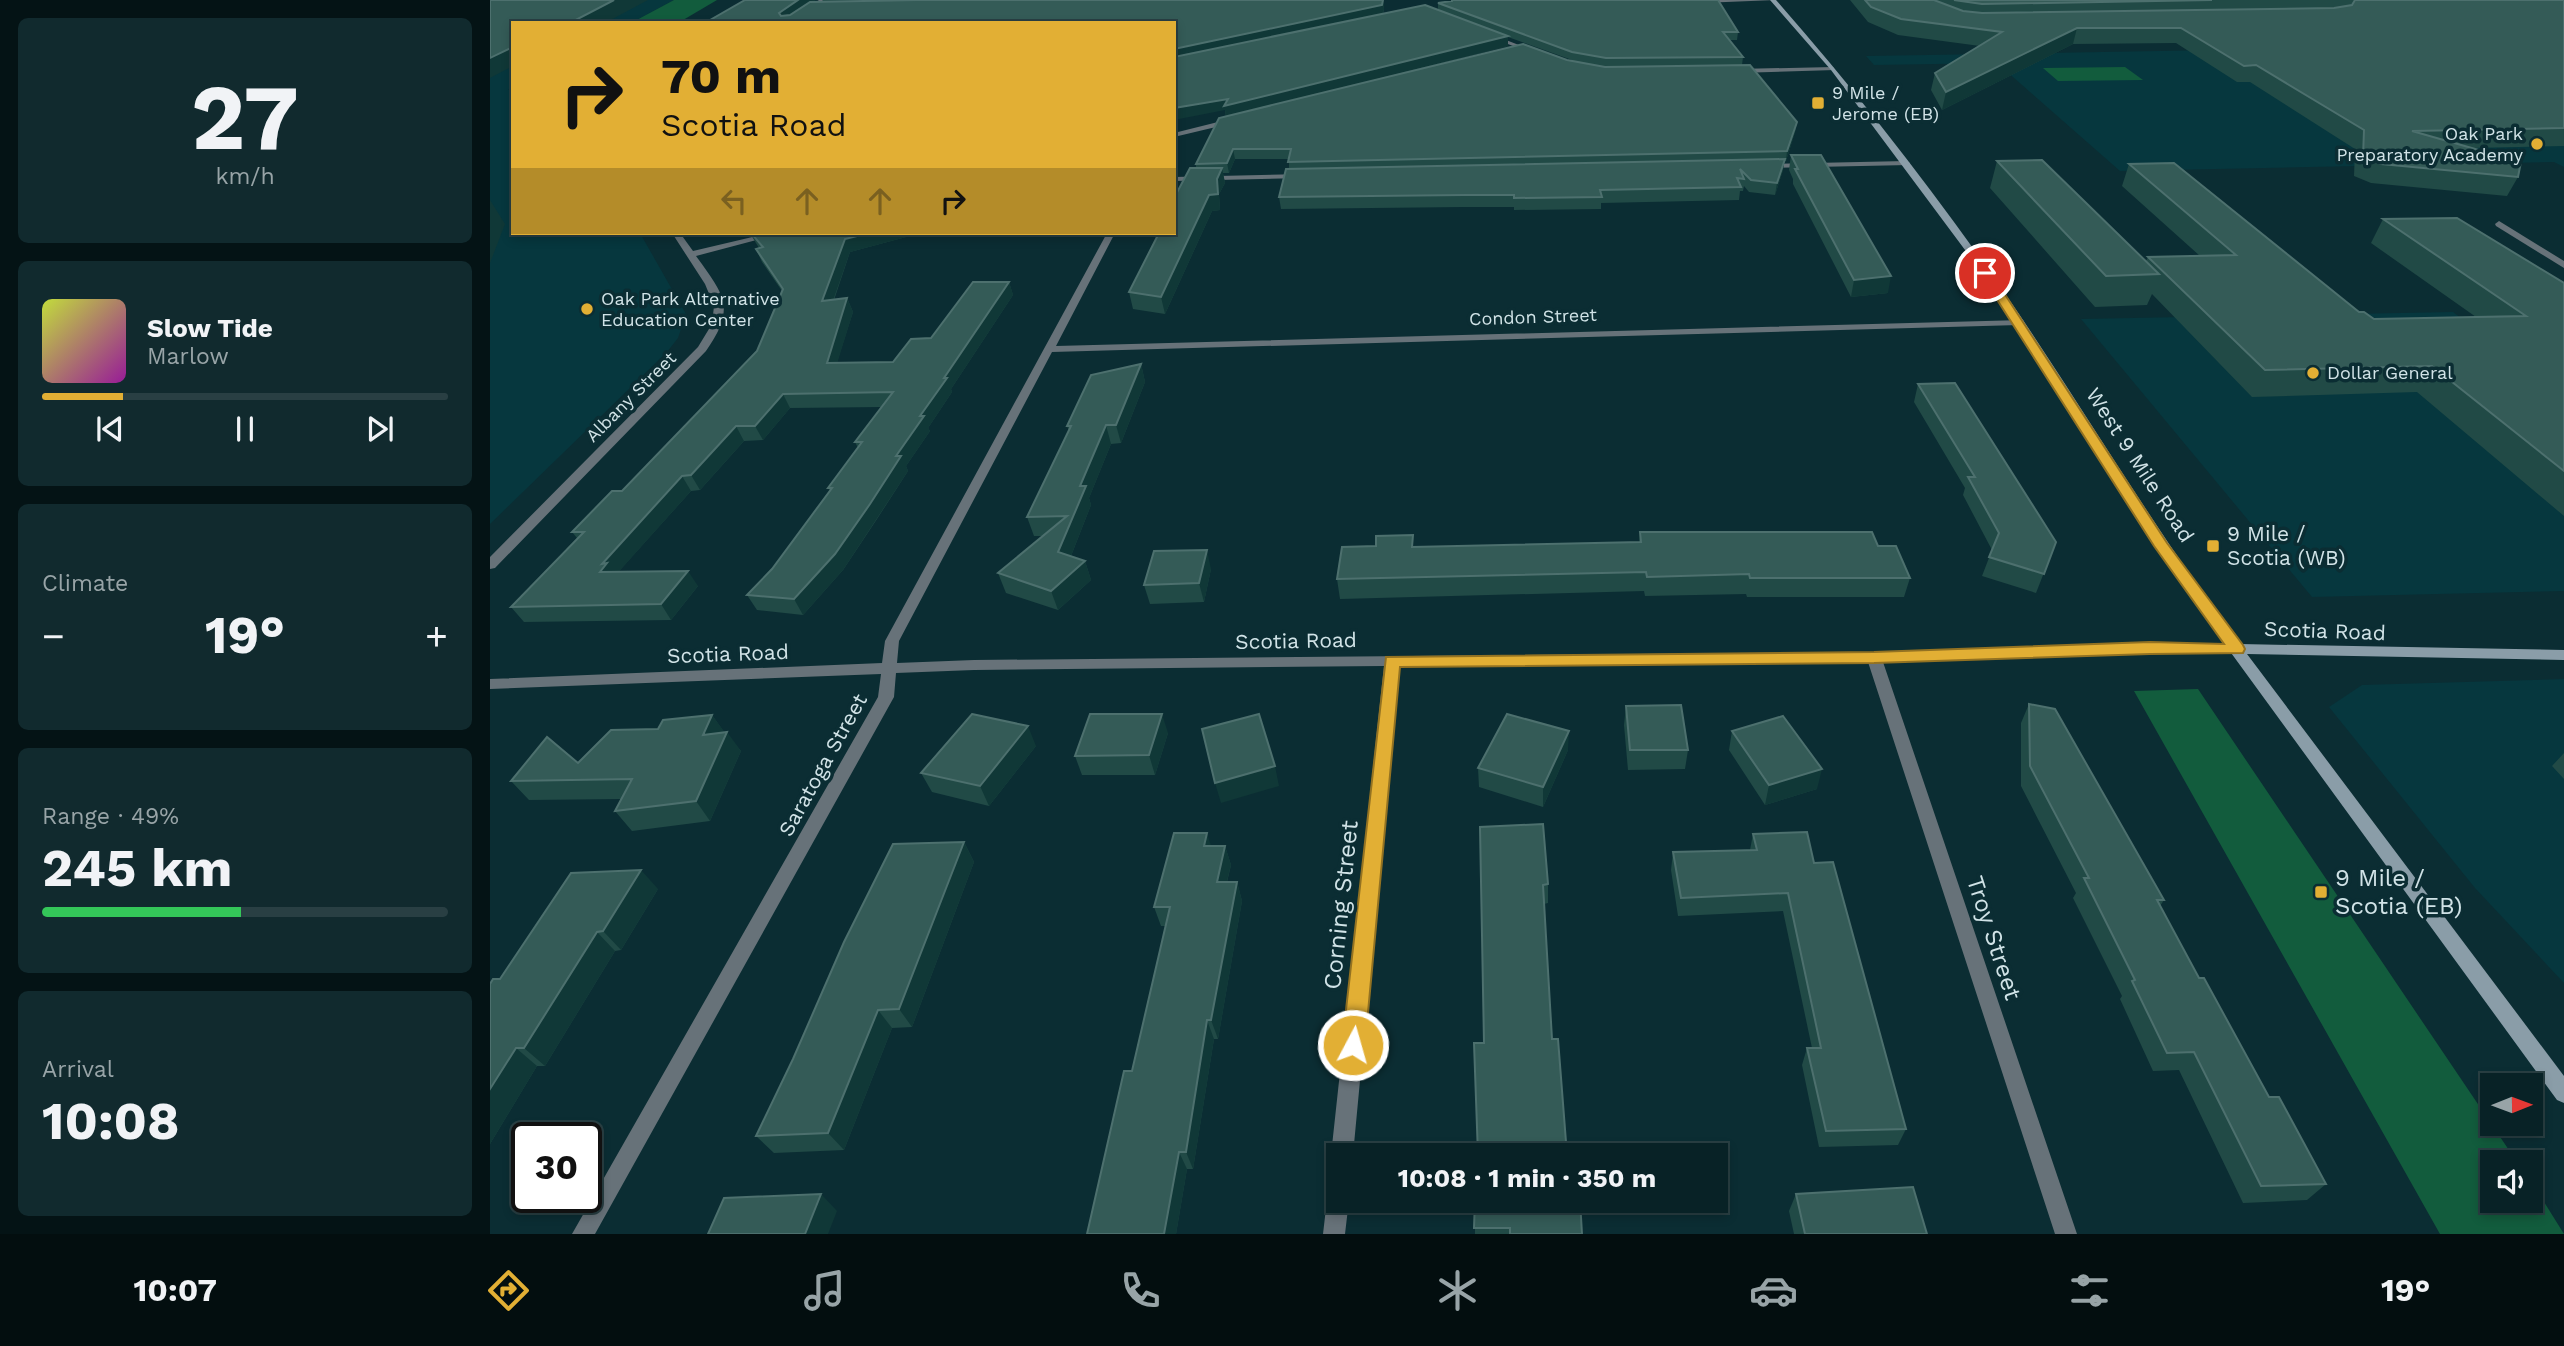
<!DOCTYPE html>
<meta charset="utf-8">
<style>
:root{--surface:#082226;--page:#112a2e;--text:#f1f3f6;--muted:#98a4a7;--line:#293f43;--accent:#e2af34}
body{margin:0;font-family:"Work Sans",sans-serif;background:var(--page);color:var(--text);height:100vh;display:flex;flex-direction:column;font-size:26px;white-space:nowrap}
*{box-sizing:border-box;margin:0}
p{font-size:23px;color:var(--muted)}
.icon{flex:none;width:38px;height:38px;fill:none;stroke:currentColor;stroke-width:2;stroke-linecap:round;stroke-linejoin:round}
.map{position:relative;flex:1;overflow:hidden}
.panel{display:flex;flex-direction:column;gap:18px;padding:18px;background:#041315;width:490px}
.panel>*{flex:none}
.guide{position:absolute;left:21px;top:21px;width:665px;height:214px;border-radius:0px;box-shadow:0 4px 10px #0003,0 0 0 2px var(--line);background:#e2af34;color:#111;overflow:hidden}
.needle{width:46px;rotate:89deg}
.controls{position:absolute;left:1990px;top:1073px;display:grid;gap:14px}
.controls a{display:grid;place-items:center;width:63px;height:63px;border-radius:0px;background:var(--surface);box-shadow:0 4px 10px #0003,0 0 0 2px var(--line);font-size:35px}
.speed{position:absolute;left:21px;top:1122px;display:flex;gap:14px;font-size:35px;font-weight:700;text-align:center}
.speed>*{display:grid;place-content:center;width:91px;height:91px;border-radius:50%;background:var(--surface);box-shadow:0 4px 10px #0003,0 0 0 2px var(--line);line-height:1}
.speed .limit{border:4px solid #111;border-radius:10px;background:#fff;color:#111}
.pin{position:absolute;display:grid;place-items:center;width:60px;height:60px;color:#fff;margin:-30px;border:4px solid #fff;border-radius:50%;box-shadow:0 2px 7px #0007}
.me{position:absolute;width:77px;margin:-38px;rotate:6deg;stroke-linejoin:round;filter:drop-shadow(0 0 5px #0008)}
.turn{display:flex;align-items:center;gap:24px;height:147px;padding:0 35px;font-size:32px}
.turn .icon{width:91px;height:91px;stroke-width:2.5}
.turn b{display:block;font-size:49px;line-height:60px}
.lanes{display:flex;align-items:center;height:66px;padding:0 35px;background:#0003;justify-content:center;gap:35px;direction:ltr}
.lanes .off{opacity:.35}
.big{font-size:52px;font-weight:700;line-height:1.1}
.panel .card{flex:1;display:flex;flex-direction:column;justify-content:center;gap:10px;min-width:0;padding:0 24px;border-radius:10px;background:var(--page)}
.panel .dial{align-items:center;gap:0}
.dial b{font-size:91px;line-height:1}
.song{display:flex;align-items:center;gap:21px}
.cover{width:84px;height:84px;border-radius:10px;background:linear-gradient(135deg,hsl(70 70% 55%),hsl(300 70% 35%))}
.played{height:7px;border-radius:4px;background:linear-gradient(90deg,var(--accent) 20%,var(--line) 20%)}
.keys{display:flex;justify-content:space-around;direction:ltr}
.heat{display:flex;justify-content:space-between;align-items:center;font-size:38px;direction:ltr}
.charge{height:10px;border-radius:5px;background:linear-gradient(90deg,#34c759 49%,var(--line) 0)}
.trip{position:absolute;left:836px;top:1143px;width:402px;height:70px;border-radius:0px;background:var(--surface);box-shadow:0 4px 10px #0003,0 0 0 2px var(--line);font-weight:700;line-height:70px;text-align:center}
.dock{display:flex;height:112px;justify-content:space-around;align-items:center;background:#030e0f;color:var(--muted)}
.dock .icon{width:49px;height:49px}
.dock .selected{color:var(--accent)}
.dock b{font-size:32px;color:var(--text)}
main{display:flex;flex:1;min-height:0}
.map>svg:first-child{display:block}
.built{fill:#06373e}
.green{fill:#125c3d}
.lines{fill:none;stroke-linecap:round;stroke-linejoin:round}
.street{fill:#677279;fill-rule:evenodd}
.secondary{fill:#8a9da8;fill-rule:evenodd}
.wall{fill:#214a46;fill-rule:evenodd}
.shaded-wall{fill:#103837}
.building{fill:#345b57;stroke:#4d706e;stroke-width:2}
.route{fill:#e2af34;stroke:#937222;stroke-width:2}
.poi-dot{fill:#e2af34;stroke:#0b2d33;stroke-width:2.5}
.labels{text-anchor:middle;stroke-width:7;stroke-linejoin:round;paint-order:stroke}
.far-poi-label{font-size:18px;fill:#d1e3e7;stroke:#0b2d33;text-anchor:start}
.far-street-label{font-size:18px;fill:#d1e3e7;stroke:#0b2d33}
.street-label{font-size:21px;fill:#d1e3e7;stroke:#0b2d33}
.poi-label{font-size:21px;fill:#d1e3e7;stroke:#0b2d33;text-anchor:start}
.near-poi-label{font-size:24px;fill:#d1e3e7;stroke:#0b2d33;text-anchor:start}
.near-street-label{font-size:24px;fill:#d1e3e7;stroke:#0b2d33}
</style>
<main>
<section class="panel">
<div class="card dial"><b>27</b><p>km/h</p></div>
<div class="card">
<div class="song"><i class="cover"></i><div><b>Slow Tide</b><p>Marlow</p></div></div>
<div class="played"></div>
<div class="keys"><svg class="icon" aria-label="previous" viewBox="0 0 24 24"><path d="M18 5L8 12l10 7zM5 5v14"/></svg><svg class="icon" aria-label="pause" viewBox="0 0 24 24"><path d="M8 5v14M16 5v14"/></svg><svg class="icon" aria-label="next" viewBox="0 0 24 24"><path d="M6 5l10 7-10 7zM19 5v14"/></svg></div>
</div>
<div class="card"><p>Climate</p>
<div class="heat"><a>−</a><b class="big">19°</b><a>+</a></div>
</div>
<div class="card"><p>Range · 49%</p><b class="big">245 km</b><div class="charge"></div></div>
<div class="card"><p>Arrival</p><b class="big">10:08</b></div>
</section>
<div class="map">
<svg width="2074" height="1234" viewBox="0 0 2074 1234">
<rect width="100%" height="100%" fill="#0b2d33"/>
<g class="built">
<polygon points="8,0 184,0 141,23 23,23 23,86 18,90 23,90 23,233 150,233 196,314 188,338 177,352 0,524 0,4"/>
<polygon points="2074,0 2074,167 2064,162 1630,171 1507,63 1384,65 1376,56 2027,45"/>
<polygon points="1963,312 2074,395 2074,591 1822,597 1591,319"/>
<polygon points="2074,679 2074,983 1985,888 1839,707 1872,685"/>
</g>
<g class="green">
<polygon points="184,0 227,0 188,23 141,23"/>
<polygon points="1635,67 1653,80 1568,81 1553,68"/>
<polygon points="1708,689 2027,1162 2002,1162 2002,1200 2040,1200 2041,1181 2074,1234 1950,1234 1644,691"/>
</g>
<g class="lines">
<g class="street">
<polygon points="329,0 336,0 302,23 295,23"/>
<polygon points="1209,0 1286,0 1211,3"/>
<polygon points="999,35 1003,35 1047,52 1042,53 999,37"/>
<polygon points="1343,67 1345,70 1247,73 1244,71 1247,69"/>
<polygon points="744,118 748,120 747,122 684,137 684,133"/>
<polygon points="1416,161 1420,163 1419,165 1277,168 1273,166 1277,164"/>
<polygon points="815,174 815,178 812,178 684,181 684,177"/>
<polygon points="2009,221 2074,261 2074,268 2006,226 2005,224"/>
<path d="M182,233h8l13,18 76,-18h14l-87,23c29,40 40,52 10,95l-211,217 -5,1v-12l208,-210 14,-23 2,-18 -9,-22z"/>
<polygon points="617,233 625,233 566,346 1533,320 1534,322 1529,325 562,352 409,641 407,663 484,660 1384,652 1660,643 1752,645 1754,649 1747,654 1660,653 1393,662 1587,1234 1565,1234 1378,662 909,666 863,1155 849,1155 849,1164 844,1163 841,1155 894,666 484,670 406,673 404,697 105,1234 82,1234 388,697 391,674 0,689 0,679 392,663 395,641"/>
<polygon points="849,1180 849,1200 859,1200 855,1234 833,1234 838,1191 841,1183"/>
</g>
<path class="secondary" d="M1280,0h6c87,99 169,205 243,314 74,110 141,224 221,330l324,6v10l-317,-6 317,422v27l-7,-3 -355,-487 -47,-67 -145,-230 -42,-62 -137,-184z"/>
</g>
<g class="wall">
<path d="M255,0h70l-3,2h12l-2,-2h561l1,9 -1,5 55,-4v-7l300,29 -1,8h-8l14,17 -1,8 55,57 -2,10 -9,29h-2l-1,9 -8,25 -26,-3 -5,-6 -1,5h-3l-1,9 -138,3v6l-87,1v-3h-50l-183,2 -2,-12 10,-28v-10h-54l-6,14h-6l2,10 -6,11 1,16 -8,1 -47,103 -32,-5 -4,-17 67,-124v-4l30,-47 -1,-7zM1018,37l64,23h-5l-256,36 197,-50z"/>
<polygon points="1360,0 2074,0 2074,146 1981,148 2028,177 2017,196 1881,183 1864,176 1865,149 1760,82 1747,82 1686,43 1583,44 1452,110 1441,90 1445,73 1490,46 1408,35 1378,22"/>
<polygon points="1301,155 1398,293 1361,297 1303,184 1303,179 1299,170"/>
<polygon points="1507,161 1656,261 1658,257 1710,256 1632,186 1639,164 1869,312 1884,319 1986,317 1881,243 1893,219 2074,283 2074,516 1927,392 1762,397 1662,294 1657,305 1605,307 1500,188"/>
<polygon points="257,233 431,233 360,252 344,300 357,298 363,312 347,362 403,362 441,338 519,282 523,295 461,389 462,392 438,428 440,431 416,466 418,471 387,519 353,570 313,615 267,610 257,595 282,569 340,491 338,488 368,448 365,442 392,407 300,408 273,440 254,441 210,490 201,491 129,571 208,586 181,620 34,622 21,607 87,538 82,532 132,491 267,351 292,291 272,262 266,249 269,248 261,235 259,235"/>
<polygon points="651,364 655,382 631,443 621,444 599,498 601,505 581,556 595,561 601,580 568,610 516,593 508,573 553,536 544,536 537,517 579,431 577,426"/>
<polygon points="1428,384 1566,542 1546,593 1492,576 1502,550 1473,495 1475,488 1424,402"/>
<polygon points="1150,532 1388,546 1420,578 1414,597 1257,597 1256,594 1155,596 1154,591 850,599 847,579 924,547 1149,542"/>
<polygon points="721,569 714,602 660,604 654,585"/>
<polygon points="1539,704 1674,900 1670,906 1709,978 1779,1097 1836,1184 1817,1200 1753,1203 1689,1070 1663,1071 1630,999 1632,996 1583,898 1586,893 1531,786 1531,723"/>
<polygon points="1136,706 1198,750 1195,769 1138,770 1134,725"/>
<polygon points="222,715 234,732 251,751 220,821 142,831 125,811 132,799 39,800 21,781 88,763 168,729"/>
<polygon points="1242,731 1327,789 1275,805 1239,750"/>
<polygon points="678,733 665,775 592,775 585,756"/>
<polygon points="546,746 499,806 442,792 431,773"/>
<polygon points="1078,750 1053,807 989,787 988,768"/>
<polygon points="2074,753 2074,779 2062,766"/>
<polygon points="990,827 1058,884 1058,903 1054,904 1062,1039 994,1043"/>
<polygon points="1263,834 1324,863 1416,1129 1408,1145 1329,1147 1312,1065 1317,1048 1322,1048 1293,911 1188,916 1181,870 1183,852 1260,850"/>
<polygon points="474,842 484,862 422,1027 402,1028 354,1150 284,1153 266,1136"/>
<polygon points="721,846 735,846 741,865 737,882 747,882 752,901 728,1039 724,1039 703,1169 697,1169 686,1234 597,1234 642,1071 676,926 671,926 664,907"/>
<polygon points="168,889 131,950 125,951 55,1066 47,1066 0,1144 0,984"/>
<polygon points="1306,1194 1437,1234 1304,1234 1299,1211"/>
<polygon points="985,1200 1092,1234 985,1234"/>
</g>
<g class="shaded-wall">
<polygon points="124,0 158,0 115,23 80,23"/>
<polygon points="308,0 325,0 292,23 289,13"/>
<polygon points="893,0 894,9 892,15 684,59 684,49"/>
<polygon points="1587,28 1583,44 1452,110 1456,92"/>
<polygon points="1018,36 1018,46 736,117 735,110 684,120 684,108"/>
<polygon points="23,47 23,66 0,78 0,58"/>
<polygon points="1307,122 1305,132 1296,161 1297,151"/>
<polygon points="743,149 745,159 739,173 737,163"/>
<polygon points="1295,159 1293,170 1285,195 1287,183"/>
<polygon points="732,168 735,183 729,194 730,210 722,211 675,314 671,297"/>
<polygon points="0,200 15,224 0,263"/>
<polygon points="379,233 431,233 360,252 338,315 332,301 355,239"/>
<polygon points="1401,276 1398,293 1361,297 1364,280"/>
<polygon points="519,282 523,295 461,389 462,392 438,428 440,431 416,466 418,471 353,570 313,615 304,599 406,456 454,378"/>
<polygon points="357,298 363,312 343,377 337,363"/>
<polygon points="651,364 655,382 631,443 626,425"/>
<polygon points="293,394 300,408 273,440 265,426"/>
<polygon points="616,425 621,444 599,498 601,505 575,571 568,552 590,486"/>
<polygon points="246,426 254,441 210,490 201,475"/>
<polygon points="192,476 201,491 125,576 110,572 112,564"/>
<polygon points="717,550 721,569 714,602 709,583"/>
<polygon points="595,561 601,580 568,610 561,591"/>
<polygon points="198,571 208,586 181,620 171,604"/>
<polygon points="672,714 678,733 665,775 659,755"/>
<polygon points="222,715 236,734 213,735"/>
<polygon points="538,726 546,746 499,806 490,786"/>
<polygon points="1079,731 1078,750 1053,807 1053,787"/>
<polygon points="237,732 251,751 220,821 206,801"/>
<polygon points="785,766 789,786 731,803 725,783"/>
<polygon points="1332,769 1327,789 1275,805 1279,785"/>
<polygon points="717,833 723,852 714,846"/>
<polygon points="474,842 484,862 422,1027 409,1009"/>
<polygon points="735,846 741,865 732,901 727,882"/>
<polygon points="151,870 168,889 131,950 113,931"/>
<polygon points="747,882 752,901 728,1039 721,1020"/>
<polygon points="107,932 125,951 55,1066 34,1048"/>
<polygon points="388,1010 402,1028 354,1150 338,1133"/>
<polygon points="717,1020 724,1039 703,1169 696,1152"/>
<polygon points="26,1048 47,1066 0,1144 0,1089"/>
<polygon points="689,1152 697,1169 686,1234 674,1234"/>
<polygon points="331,1194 347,1211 338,1234 315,1234"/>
</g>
<g class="building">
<polygon points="0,0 124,0 80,23 23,23 23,47 0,58"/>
<polygon points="255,0 308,0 289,13 291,16 300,15 320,2 427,0 893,0 892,5 684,49 684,23 215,23"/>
<polygon points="962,0 1228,0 1248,32 1233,32 1253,57 1116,58 1082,52 948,3 962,1"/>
<polygon points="1375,0 1444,0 1473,11 1492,13 1844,8 1862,5 1865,0 2074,0 2074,128 1922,131 2031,162 2028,177 1891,164 1873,157 1874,130 1766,65 1754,66 1691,28 1587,28 1456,92 1445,73 1512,32 1411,19 1381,7"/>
<polygon points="1464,0 1722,0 1492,4"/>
<polygon points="935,5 1018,36 734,106 738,99 684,108 684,57"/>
<polygon points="1033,44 1077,60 1115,67 1260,65 1307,122 1297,151 798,162 801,149 743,149 737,163 706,164 729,118"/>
<polygon points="1301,155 1331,155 1401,276 1364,280 1305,169 1308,169"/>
<polygon points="1295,159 1287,183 1261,180 1250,169 1254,179 1247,178 1251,187 1110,190 1112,197 1024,198 1024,195 974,195 789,197 796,169"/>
<polygon points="1552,160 1669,274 1616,276 1507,161"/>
<polygon points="1684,163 1869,312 1874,312 1884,319 2036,316 1893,219 1967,218 2074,283 2074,471 1942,366 1775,370 1658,257 1746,255 1639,164"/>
<polygon points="700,168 732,168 727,179 728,194 719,195 671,297 639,292 669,233 684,233 684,198"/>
<polygon points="261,233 379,233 355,239 332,301 357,298 337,363 403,362 421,339 441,338 483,282 519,282 454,378 457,378 430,416 434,416 406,456 411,456 380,504 345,554 304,599 257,595 282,569 342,488 338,488 372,442 365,442 403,392 293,394 265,426 246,426 201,475 192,476 112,564 117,563 110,572 198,571 171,604 21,607 94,532 82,532 122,491 132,491 267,351 293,289 266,249 273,247"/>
<polygon points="651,364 626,425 616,425 590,486 596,486 568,552 595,561 561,591 508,573 577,516 537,517 581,426 577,426 601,375"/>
<polygon points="1465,383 1566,542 1554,574 1499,557 1509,533 1478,477 1485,477 1428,384"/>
<polygon points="1150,532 1382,532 1388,546 1406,546 1420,578 1260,578 1259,574 1157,577 1156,572 847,579 852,547 886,546 886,536 923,535 922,547 1151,542"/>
<polygon points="717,550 709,583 654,585 664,551"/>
<polygon points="1539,704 1565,709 1674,900 1667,900 1709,978 1714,978 1779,1097 1789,1097 1836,1184 1771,1186 1704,1052 1677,1053 1642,981 1645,980 1594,878 1599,878 1540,766"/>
<polygon points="1191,705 1198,750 1140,750 1136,706"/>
<polygon points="482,714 538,726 490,786 431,773"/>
<polygon points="600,714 672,714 659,755 585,756"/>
<polygon points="769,714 785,766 725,783 712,729"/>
<polygon points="1017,714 1079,731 1053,787 988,768"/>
<polygon points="222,715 213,735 237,732 206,801 125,811 142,779 21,781 57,737 88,763 121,730 168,729 173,720"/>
<polygon points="1293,716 1332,769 1279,785 1242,731"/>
<polygon points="1053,824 1058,884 1053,885 1062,1039 1068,1039 1077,1155 988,1155 984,1043 994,1043 990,827"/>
<polygon points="1317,832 1324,863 1343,862 1416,1129 1336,1131 1317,1048 1331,1048 1298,893 1191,898 1183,852 1267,850 1263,834"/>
<polygon points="684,833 717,833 714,846 735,846 727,882 747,882 721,1020 717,1020 696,1152 689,1152 674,1234 597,1234 634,1071 642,1071 680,907 664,907"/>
<polygon points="474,842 409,1009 388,1010 338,1133 266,1136 303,1059 354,942 403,844"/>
<polygon points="151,870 113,931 107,932 34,1048 26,1048 0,1089 0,984 3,979 10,979 81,873"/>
<polygon points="1423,1187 1437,1234 1315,1234 1306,1194"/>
<polygon points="331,1194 315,1234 218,1234 234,1198"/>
<polygon points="985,1200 1090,1200 1092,1234 1020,1234 1020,1228 984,1228"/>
</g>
<polygon class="route" points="1492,271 1501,273 1677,543 1753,645 1755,649 1753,653 1660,654 1384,663 910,667 875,1045 871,1053 863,1056 855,1053 852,1045 896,657 1384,652 1660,642 1734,644 1664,546 1490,273"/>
<g class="poi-dot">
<rect x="1321" y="96" width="14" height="14" rx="3.5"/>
<circle cx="2047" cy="144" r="7"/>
<circle cx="97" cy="309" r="7"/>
<circle cx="1823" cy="373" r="7"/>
<rect x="1716" y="539" width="14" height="14" rx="3.5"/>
<rect x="1824" y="885" width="14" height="14" rx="3.5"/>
</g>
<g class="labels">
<g class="far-poi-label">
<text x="1342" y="99">9 Mile /<tspan x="1342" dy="21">Jerome (EB)</tspan></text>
<text x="2033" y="140" text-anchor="end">Oak Park<tspan x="2033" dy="21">Preparatory Academy</tspan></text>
<text x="111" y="305">Oak Park Alternative<tspan x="111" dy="21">Education Center</tspan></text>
<text x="1837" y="379">Dollar General</text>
</g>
<g class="far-street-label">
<text transform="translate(1043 317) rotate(-2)" y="6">Condon Street</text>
<text transform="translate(141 397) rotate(-45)" y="6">Albany Street</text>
</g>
<g class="street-label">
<text transform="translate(1650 465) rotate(57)" y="7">West 9 Mile Road</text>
<text transform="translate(1835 631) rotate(2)" y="7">Scotia Road</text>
<text transform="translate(806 641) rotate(-1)" y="7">Scotia Road</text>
<text transform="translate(238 654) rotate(-2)" y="7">Scotia Road</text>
<text transform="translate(333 765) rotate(-61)" y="7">Saratoga Street</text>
</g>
<g class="poi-label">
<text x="1737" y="541">9 Mile /<tspan x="1737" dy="24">Scotia (WB)</tspan></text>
</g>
<g class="near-poi-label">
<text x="1845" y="886">9 Mile /<tspan x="1845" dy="28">Scotia (EB)</tspan></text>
</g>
<g class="near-street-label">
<text transform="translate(851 905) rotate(-84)" y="8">Corning Street</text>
<text transform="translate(1504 938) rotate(72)" y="8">Troy Street</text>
</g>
</g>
</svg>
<div class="controls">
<a><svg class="needle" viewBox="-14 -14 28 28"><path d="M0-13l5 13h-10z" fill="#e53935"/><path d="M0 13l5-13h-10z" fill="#98a4a7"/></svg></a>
<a><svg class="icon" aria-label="sound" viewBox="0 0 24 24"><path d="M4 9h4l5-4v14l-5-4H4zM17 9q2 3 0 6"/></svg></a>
</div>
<div class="speed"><div class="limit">30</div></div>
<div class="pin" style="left:1495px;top:273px;background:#d93025"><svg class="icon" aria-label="arrive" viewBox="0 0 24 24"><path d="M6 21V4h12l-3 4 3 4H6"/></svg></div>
<svg class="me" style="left:863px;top:1045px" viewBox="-20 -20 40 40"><circle r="17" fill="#e2af34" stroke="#fff" stroke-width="3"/><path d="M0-11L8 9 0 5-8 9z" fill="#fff"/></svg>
<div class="trip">10:08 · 1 min · 350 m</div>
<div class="guide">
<div class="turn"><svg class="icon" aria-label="right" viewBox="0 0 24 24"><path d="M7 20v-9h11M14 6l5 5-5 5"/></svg><div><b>70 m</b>Scotia Road</div></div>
<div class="lanes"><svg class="icon off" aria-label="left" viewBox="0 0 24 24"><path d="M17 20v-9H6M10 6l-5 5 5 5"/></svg><svg class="icon off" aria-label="ahead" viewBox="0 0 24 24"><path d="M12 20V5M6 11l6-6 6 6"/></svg><svg class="icon off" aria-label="ahead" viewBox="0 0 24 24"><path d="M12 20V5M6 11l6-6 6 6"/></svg><svg class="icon" aria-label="right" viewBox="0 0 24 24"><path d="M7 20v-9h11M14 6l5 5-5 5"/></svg></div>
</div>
</div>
</main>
<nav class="dock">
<b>10:07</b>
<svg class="icon selected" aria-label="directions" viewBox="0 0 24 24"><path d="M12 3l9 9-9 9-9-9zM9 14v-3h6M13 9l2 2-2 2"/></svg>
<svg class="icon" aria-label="music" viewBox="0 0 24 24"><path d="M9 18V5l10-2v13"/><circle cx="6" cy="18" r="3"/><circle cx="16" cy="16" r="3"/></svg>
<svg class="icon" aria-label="phone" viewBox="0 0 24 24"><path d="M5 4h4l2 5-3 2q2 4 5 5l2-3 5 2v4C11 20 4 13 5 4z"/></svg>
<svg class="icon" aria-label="climate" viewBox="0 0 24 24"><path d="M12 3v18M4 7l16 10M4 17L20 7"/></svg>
<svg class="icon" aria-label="car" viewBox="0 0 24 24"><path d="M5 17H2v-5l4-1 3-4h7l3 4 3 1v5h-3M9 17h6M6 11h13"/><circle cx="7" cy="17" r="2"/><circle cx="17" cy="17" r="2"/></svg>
<svg class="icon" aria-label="filters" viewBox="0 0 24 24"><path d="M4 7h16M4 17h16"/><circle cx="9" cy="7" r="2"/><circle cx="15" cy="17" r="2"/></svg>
<b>19°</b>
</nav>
